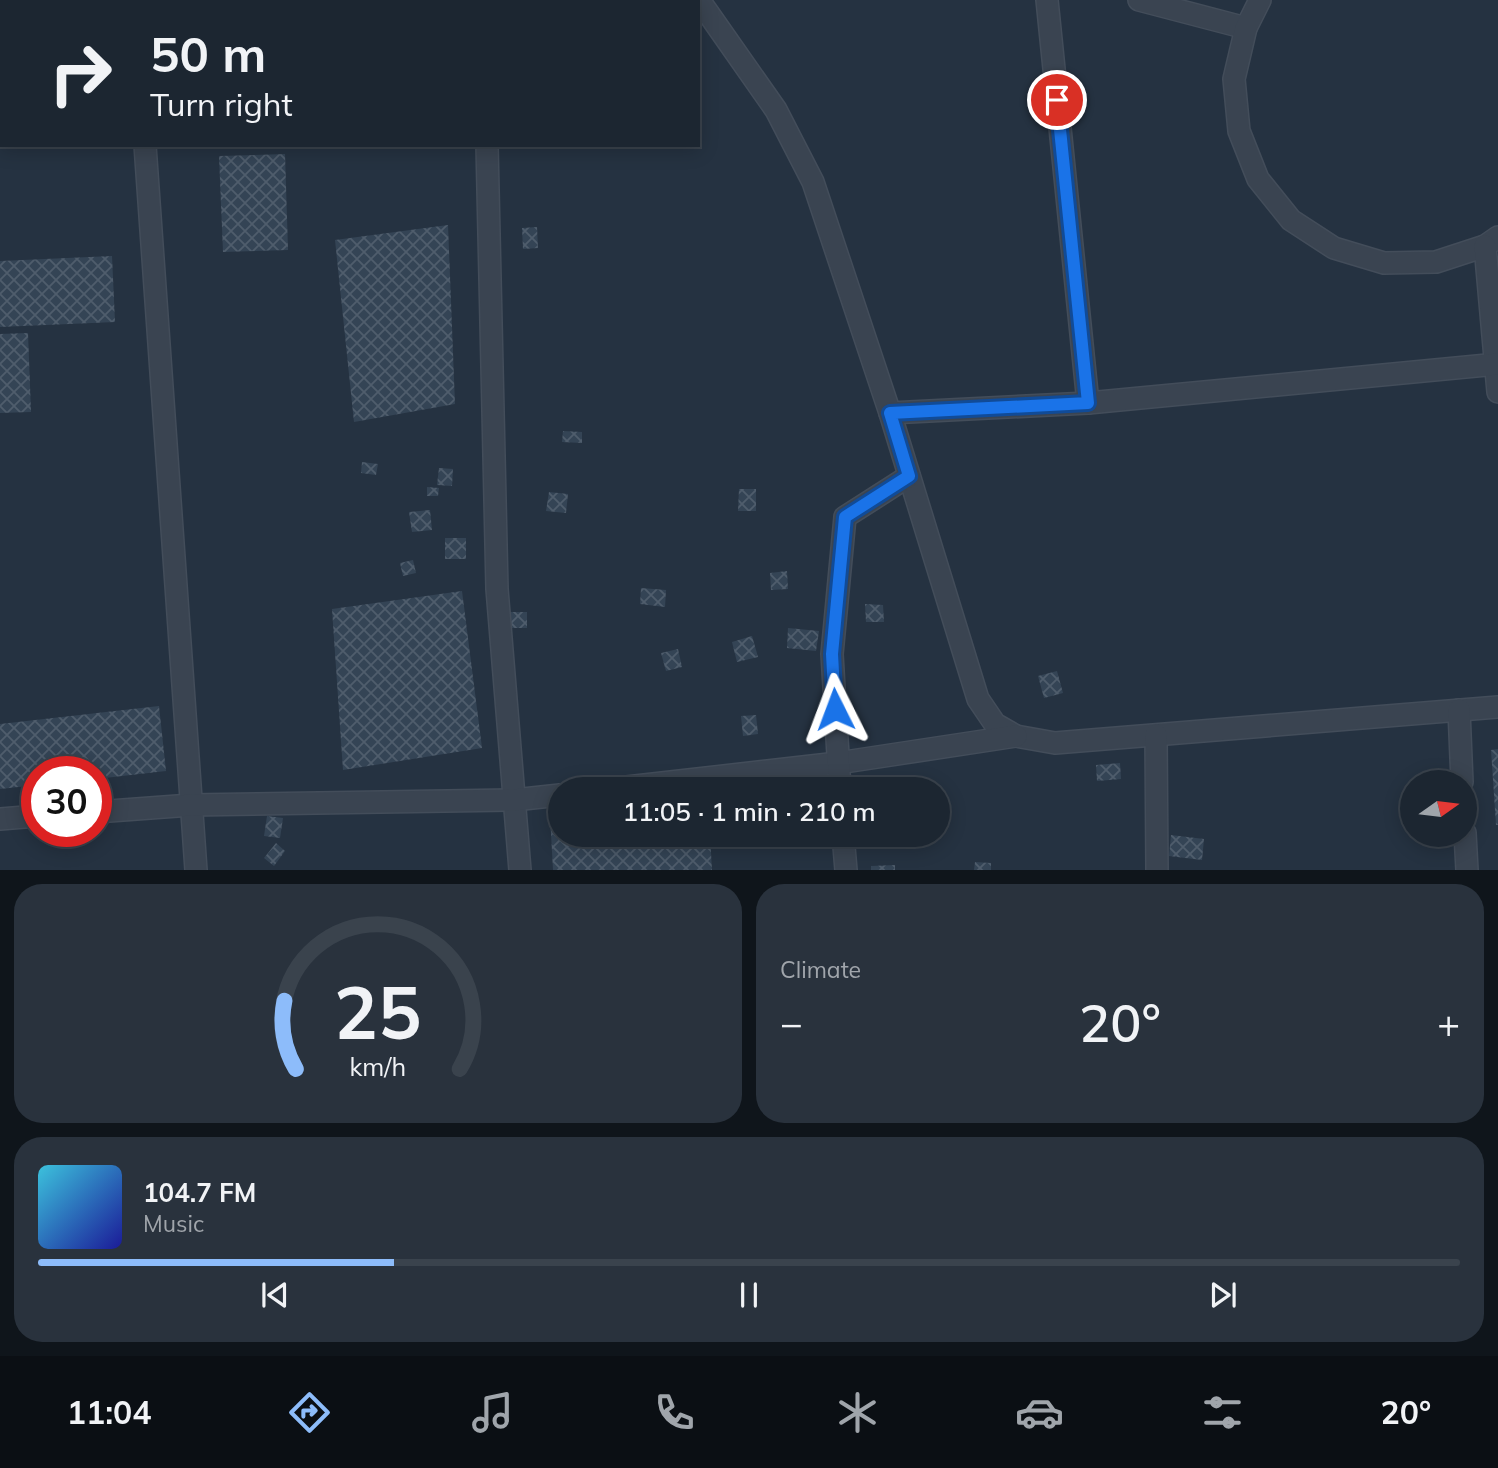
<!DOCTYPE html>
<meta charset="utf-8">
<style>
:root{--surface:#1c2631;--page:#29323d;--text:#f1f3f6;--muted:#a0a5ab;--line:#3a434d;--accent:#8dbcfa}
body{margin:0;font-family:Mulish,sans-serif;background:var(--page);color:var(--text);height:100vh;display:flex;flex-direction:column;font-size:26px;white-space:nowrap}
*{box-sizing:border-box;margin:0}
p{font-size:23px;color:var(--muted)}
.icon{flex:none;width:38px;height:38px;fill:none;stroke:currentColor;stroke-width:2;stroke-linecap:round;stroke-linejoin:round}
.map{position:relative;height:870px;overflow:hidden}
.side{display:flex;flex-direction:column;gap:14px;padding:14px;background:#0f151b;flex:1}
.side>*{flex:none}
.guide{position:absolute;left:0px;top:0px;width:700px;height:147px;box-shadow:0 4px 18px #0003,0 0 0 2px var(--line);background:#1c2631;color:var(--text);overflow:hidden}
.needle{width:46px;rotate:76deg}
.buttons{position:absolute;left:1400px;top:770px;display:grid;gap:14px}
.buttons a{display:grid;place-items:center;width:77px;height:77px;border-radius:50%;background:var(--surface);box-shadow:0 4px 18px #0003,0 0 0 2px var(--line);font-size:35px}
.speed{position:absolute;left:21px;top:756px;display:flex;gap:14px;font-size:35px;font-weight:700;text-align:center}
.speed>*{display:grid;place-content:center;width:91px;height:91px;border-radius:50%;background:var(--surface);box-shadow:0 4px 18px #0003,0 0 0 2px var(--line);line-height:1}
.speed .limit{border:10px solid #d22;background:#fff;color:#111}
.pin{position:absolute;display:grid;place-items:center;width:60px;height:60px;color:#fff;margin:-30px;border:4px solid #fff;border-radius:50%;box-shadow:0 2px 7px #0007}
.me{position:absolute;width:77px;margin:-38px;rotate:357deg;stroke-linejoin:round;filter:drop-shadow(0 0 5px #0008)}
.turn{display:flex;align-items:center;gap:24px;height:147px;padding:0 35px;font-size:32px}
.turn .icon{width:91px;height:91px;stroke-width:2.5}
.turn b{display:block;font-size:49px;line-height:60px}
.big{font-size:52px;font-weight:600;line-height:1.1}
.side .card{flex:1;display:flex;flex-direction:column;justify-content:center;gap:10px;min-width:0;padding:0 24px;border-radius:28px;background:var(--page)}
.side .dial{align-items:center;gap:0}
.dial svg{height:182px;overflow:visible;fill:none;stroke:var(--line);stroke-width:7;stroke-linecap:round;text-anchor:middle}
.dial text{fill:var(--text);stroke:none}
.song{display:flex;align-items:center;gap:21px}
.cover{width:84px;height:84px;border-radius:10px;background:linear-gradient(135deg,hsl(190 70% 55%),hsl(240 70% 35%))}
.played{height:7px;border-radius:4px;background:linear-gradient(90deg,var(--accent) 25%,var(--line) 25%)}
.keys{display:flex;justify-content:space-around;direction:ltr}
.heat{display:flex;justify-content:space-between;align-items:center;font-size:38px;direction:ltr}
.side .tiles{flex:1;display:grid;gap:14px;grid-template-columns:1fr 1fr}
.card:last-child{grid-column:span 2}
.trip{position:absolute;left:548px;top:777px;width:402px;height:70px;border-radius:35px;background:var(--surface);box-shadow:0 4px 18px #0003,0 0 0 2px var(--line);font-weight:600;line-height:70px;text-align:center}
.menu{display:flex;height:112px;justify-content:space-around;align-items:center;background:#0b0f14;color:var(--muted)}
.menu .icon{width:49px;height:49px}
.menu .on{color:var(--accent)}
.menu b{font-size:32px;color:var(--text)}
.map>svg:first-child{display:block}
.building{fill:url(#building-cross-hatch)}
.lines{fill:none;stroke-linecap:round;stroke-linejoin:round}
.street-casing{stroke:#434d5a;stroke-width:24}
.street{stroke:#3a4451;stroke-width:21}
.route-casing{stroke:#114b97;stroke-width:18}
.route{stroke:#1a73e8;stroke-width:12}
</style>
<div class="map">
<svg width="1498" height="870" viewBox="0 0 1498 870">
<defs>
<pattern id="building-cross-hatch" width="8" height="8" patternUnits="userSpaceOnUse" patternTransform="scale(1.75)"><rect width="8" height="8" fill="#344455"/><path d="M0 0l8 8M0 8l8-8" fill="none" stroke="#4f5d6c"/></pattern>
</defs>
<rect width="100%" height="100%" fill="#253241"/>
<g class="building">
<polygon points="285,154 288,250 223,252 219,156"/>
<polygon points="448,225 455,404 354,422 335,240"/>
<polygon points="537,227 538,248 523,249 522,228"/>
<polygon points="112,256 115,322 0,327 0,261"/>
<polygon points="28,333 31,412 0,413 0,334"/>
<polygon points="563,431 582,432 582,443 562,442"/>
<polygon points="362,462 378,464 376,475 361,473"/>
<polygon points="439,468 453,469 452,486 437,485"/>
<polygon points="427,487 439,488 438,496 427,496"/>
<polygon points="739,489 756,489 756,511 738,511"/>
<polygon points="549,492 568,494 566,513 546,511"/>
<polygon points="430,510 432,530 412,532 409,512"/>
<rect x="445" y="538" width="21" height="21"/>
<polygon points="413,560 416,573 403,576 400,563"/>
<polygon points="787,571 788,589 771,590 770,573"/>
<polygon points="641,588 666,590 665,607 640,604"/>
<polygon points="462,591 482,748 343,770 332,609"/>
<polygon points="865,604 883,605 884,622 866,622"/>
<rect x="510" y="612" width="17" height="16"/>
<polygon points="788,628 819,631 816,651 787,648"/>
<polygon points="752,636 758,657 737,662 732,642"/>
<polygon points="678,649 682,667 666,671 661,653"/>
<polygon points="1057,671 1063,693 1044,698 1038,676"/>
<polygon points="159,706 166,771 96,779 96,772 37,772 37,785 0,789 0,724"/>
<polygon points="756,715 758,734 743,736 741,716"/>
<polygon points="1498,749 1498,825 1496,825 1491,750"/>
<polygon points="1120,763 1121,779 1097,781 1096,765"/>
<polygon points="780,780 782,789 764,789 763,784"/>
<polygon points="560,814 560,835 710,835 712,870 553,870 550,815"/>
<polygon points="267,816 283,818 280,838 264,836"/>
<polygon points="1171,835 1204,839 1202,860 1169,856"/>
<polygon points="276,843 285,851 274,866 264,858"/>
<polygon points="975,862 991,863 991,870 974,870"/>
<polygon points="895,865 895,870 871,870 871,866"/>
</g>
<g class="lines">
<g class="street-casing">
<g id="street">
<polyline points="268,0 269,2"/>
<polyline points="699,0 776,110 813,182 890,413 978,699 995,724 1016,736 1055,743 1498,707"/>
<polyline points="1047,0 1088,403"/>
<polyline points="1139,0 1246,28"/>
<polyline points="1260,0 1246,28 1234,79 1239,131 1258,179 1291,220 1334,248 1384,263 1436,262 1485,246 1498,237"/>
<polyline points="586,2 589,0"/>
<polyline points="0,128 2,128"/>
<polyline points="145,145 196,870"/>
<polyline points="487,145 497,589 520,870"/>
<polyline points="1485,246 1498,392"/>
<polyline points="890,413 1088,403 1498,364"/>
<polyline points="1459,710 1462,782"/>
<polyline points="1156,735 1157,870"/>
<polyline points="609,789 838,763 1016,736"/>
<polyline points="840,789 832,654 845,517 909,476"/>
<polyline points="96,812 191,805 514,800 560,795"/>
<polyline points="0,819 37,816"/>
<polyline points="1465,833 1467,870"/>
<polyline points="843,835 846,870"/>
</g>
</g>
<use href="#street" class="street"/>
</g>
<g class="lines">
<g class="route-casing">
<polyline id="route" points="835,709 832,654 845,517 909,476 890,413 1088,403 1057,100"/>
</g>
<use href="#route" class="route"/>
</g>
</svg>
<div class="buttons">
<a><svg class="needle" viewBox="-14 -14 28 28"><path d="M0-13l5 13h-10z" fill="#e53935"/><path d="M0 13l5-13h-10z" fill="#a0a5ab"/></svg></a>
</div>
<div class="speed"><div class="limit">30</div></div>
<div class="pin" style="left:1057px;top:100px;background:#d93025"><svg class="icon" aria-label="arrive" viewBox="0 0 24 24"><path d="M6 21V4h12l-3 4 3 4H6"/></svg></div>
<svg class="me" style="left:835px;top:709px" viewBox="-20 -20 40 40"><path d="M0-17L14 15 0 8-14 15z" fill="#1a73e8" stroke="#fff" stroke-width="4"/></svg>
<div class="trip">11:05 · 1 min · 210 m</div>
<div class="guide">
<div class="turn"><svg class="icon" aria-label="right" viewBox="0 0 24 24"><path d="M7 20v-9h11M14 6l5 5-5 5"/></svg><div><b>50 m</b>Turn right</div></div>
</div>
</div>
<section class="side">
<div class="tiles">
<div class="card dial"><svg viewBox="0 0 100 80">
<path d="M14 69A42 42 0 1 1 86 69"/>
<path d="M14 69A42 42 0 0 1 9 39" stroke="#8dbcfa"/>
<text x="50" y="56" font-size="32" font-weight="700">25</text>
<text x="50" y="72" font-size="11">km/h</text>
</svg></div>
<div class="card"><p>Climate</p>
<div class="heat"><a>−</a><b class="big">20°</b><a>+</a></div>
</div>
<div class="card">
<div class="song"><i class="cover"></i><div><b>104.7 FM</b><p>Music</p></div></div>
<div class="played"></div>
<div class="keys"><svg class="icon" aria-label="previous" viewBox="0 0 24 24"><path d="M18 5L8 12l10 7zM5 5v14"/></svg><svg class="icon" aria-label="pause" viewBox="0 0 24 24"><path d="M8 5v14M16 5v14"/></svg><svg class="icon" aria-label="next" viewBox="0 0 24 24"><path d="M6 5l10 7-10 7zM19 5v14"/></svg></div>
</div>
</div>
</section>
<nav class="menu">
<b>11:04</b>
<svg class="icon on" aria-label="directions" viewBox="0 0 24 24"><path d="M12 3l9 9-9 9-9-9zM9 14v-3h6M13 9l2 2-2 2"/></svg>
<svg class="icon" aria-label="music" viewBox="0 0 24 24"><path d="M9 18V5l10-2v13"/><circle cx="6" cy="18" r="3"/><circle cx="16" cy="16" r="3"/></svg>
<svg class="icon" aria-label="phone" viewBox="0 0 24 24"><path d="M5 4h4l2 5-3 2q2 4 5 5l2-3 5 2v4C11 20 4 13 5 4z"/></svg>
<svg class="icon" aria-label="climate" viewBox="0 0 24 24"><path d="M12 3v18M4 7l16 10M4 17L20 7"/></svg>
<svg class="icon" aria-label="car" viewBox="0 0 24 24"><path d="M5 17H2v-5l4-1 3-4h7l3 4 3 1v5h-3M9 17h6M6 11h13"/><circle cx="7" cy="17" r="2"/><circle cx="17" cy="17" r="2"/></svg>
<svg class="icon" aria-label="filters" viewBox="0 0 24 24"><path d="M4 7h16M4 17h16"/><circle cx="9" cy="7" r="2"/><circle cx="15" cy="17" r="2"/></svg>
<b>20°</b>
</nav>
